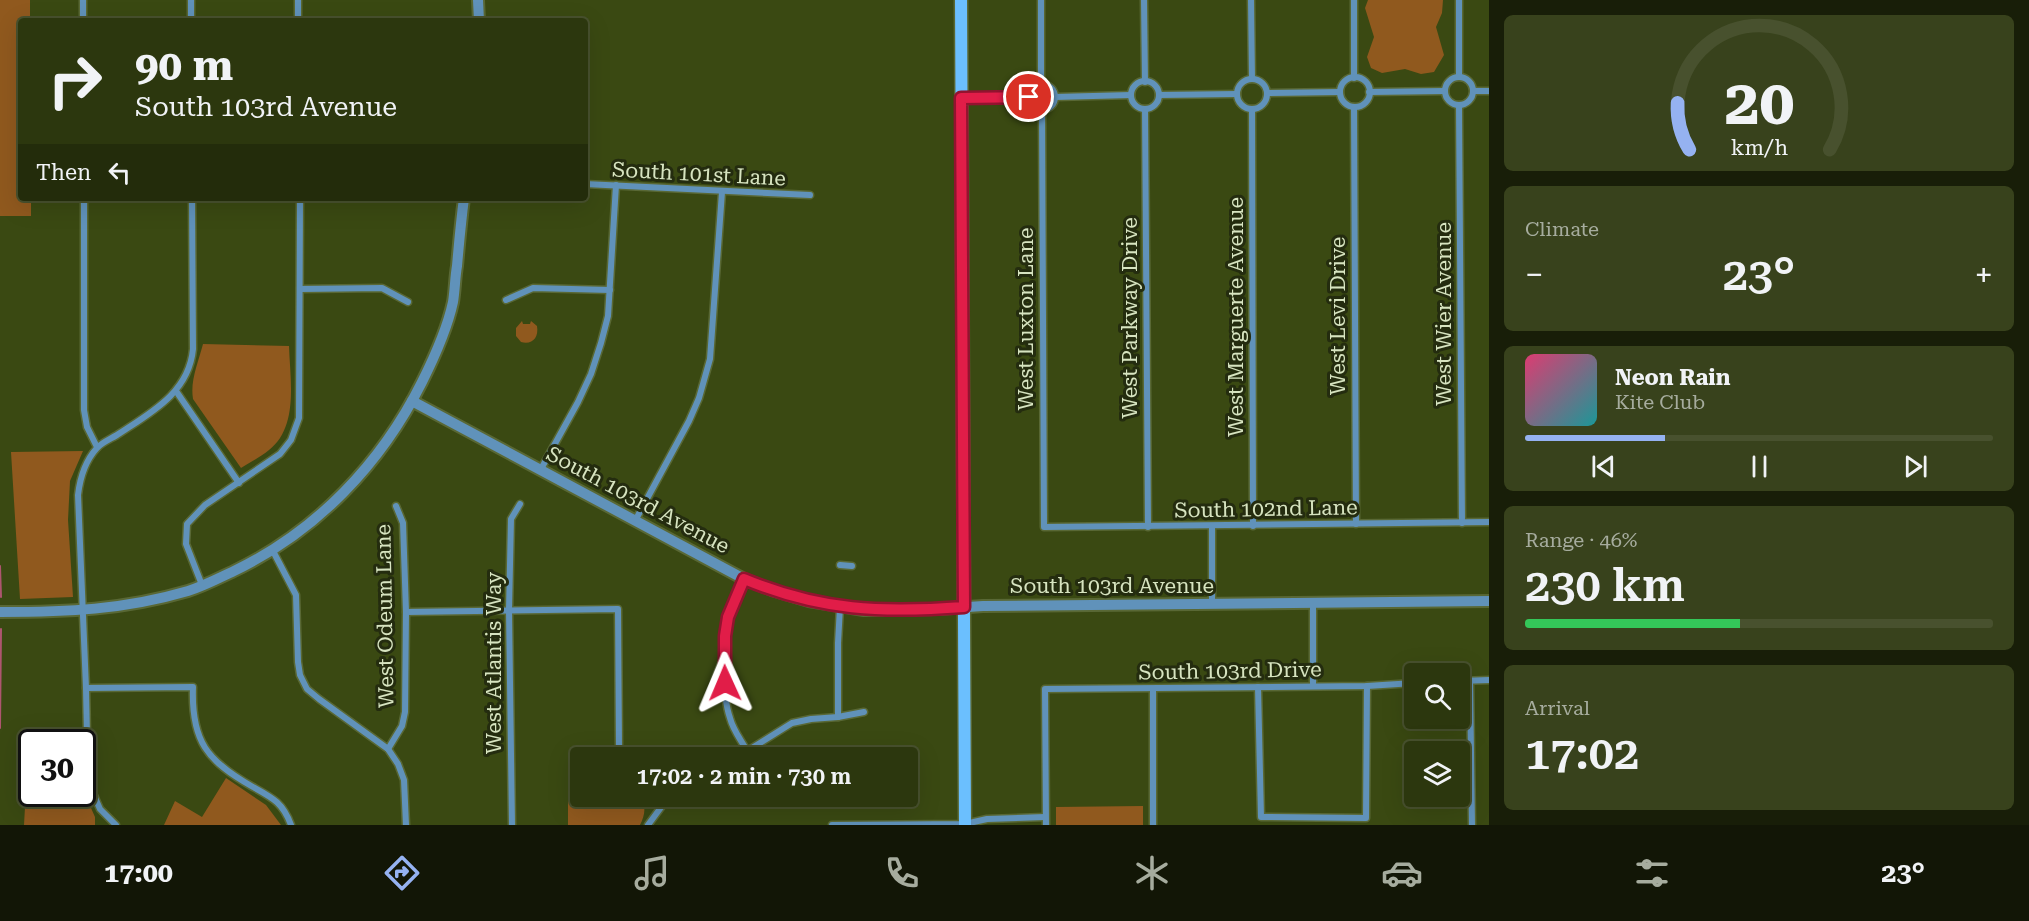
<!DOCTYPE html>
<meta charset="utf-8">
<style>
:root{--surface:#2c370e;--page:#38421c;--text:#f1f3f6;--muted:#a6ac9e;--line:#48512e;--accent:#95b2f1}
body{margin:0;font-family:"Roboto Serif",serif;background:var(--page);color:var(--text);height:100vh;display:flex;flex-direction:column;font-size:22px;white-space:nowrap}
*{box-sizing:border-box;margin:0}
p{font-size:20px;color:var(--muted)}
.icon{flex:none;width:33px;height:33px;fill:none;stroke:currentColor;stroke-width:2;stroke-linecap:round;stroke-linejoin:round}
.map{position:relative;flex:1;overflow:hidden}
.details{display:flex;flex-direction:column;gap:15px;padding:15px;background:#181e08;width:540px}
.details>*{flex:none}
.top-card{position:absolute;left:18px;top:18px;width:570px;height:183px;border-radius:6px;box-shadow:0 6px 24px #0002,0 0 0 2px var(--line);background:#2c370e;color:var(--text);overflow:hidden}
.controls{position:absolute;left:1404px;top:663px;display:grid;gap:12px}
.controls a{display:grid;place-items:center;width:66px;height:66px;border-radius:6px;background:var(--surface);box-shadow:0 6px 24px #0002,0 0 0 2px var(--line);font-size:30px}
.speed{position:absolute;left:18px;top:729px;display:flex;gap:12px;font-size:30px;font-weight:700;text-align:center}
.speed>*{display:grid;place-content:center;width:78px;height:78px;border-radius:50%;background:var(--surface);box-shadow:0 6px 24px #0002,0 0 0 2px var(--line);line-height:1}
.speed .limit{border:3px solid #111;border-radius:9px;background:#fff;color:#111}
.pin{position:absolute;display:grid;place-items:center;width:51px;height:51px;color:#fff;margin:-26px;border:3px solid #fff;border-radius:50%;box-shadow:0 2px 6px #0007}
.me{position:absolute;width:66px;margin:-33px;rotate:359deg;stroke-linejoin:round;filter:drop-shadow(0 0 4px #0008)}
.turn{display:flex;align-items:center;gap:21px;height:126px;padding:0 18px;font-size:27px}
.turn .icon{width:78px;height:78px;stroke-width:2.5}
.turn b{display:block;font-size:42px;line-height:51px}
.then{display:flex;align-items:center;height:57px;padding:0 18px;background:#0003;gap:12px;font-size:22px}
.big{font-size:45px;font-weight:600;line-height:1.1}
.details .card{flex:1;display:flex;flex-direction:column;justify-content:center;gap:9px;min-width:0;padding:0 21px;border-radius:9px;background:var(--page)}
.details .dial{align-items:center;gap:0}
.dial svg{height:156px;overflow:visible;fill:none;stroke:var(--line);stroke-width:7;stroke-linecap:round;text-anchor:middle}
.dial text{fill:var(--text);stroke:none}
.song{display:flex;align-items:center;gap:18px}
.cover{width:72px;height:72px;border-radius:9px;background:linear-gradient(135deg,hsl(340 70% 55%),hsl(180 70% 35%))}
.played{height:6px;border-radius:3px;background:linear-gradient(90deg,var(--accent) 30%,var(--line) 30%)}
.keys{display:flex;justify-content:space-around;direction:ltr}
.heat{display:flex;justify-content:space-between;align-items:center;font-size:33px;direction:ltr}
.charge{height:9px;border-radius:4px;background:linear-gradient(90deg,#34c759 46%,var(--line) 0)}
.trip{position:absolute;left:570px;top:747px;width:348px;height:60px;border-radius:6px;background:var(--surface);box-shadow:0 6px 24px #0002,0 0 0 2px var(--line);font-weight:600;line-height:60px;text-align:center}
.tab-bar{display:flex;height:96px;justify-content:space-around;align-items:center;background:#121606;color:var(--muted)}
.tab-bar .icon{width:42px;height:42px}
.tab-bar .selected{color:var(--accent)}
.tab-bar b{font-size:27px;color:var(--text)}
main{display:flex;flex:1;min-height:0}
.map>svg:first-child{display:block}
.green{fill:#90591e}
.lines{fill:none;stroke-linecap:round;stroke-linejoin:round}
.stream{stroke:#ae556f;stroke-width:2}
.minor-casing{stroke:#596835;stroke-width:9}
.tertiary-casing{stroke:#596835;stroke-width:14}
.secondary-casing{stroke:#596835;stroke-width:15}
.minor{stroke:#6092ba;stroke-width:6}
.tertiary{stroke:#6092ba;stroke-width:10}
.secondary{stroke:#6bbffe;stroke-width:12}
.route-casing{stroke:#92132f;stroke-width:15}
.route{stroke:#e11d48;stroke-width:10}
.labels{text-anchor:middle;stroke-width:6;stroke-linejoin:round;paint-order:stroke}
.street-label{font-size:21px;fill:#d7e4c0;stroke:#242c0f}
</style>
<main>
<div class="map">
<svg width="1489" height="825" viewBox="0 0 1489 825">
<rect width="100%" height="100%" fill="#3a4912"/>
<g class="green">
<polygon points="0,0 30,0 30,21 21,21 21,198 31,198 31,216 0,216"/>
<polygon points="1368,0 1443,0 1442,13 1436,27 1444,55 1434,72 1421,74 1405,69 1382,73 1371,68 1367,57 1374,37 1365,8"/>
<path d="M522,321l1,3h7l1,-3 6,5c2,12 -5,19 -16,16l-5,-6v-8z"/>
<path d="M203,344l86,2c1,33 10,81 -20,104 -8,7 -19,12 -28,18l-48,-69c-3,-18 5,-36 10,-55z"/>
<polygon points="83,451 70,481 68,520 73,597 20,599 11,452"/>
<path d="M568,756h44l1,1 -33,1v38l59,1c8,8 6,18 1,28h-72z"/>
<polygon points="226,778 266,805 281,825 164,825 175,801 202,817"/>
<polygon points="26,789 31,789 32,794 82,794 83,790 95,817 95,825 24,825"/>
<polygon points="1143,806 1143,825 1056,825 1056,807"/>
</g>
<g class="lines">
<g class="stream">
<polyline points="0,566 1,597"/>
<polyline points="0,728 1,629"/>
</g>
<g class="minor-casing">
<g id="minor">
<polyline points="83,0 83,21"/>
<polyline points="191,0 191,21"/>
<polyline points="298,0 298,21"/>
<polyline points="1041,0 1041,83"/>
<polyline points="1144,0 1145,82"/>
<polyline points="1251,0 1252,79"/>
<polyline points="1354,0 1354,78"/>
<polyline points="1459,0 1459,77"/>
<circle cx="1459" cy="91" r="14"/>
<circle cx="1355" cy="92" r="15"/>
<circle cx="1252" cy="94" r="15"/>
<circle cx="1145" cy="95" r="14"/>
<circle cx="1042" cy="97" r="13"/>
<polyline points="1474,91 1489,91"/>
<polyline points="1369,92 1445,91"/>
<polyline points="1267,93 1340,92"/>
<polyline points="1159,95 1237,94"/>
<polyline points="1055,97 1131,95"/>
<polyline points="962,98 1028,97"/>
<polyline points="1459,105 1462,523"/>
<polyline points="1354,107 1356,524"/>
<polyline points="1145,109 1148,527"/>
<polyline points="1252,109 1253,526"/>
<polyline points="1042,110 1044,527 1489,522"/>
<polyline points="585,184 810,195"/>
<polyline points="84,198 84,410 87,427 97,447"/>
<polyline points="300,289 382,288 408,302"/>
<polyline points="506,300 533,288 610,290"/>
<polyline points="176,391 239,483"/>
<polyline points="541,469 578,402 591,374 601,343 608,316 616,185"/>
<polyline points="635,521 689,421 699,398 710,359 722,192"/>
<polyline points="273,551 296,595 298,662 300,675 307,689 319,699 388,749 398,764 404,780 406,825"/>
<polyline points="840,565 852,566"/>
<path d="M744,579c-6,12 -13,25 -16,38 -6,23 -6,78 2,101 3,12 11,22 17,33"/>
<polyline points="202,585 186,544 187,524 205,505 280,454 291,440 299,418 300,198"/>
<polyline points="1313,603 1313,686"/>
<polyline points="1212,604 1212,526"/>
<polyline points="406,612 618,609 619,749 623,758"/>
<polyline points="1470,680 1472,825"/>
<polyline points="1460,681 1489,680"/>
<polyline points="1258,687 1261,817 1366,818 1367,686"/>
<path d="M86,688l107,-1c-2,54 14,74 60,100 20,11 30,16 38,38"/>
<polyline points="1153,689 1153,825"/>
<polyline points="838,717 838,643 840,607"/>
<polyline points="388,749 402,726 405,712 406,612 403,523 396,506"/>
<polyline points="736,758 792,723 811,719 838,717 864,712"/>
<polyline points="651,796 662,806"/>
<path d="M116,825l-16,-16 -12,-27 -2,-94 -8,-193c2,-17 7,-34 19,-47 5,-6 16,-10 23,-15 32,-21 69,-41 73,-84l-1,-151"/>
<polyline points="512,825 509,610 511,519 520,504"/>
<polyline points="648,825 662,806 675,796"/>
<polyline points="832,825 965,824 987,819 1045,817"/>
<polyline points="1046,825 1045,689 1367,686 1414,683"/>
</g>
</g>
<g class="tertiary-casing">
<g id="tertiary">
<polyline points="478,0 479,21"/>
<polyline points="412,401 744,579 772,590 809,601 864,610 938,609 983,606 1489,601"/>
<path d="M0,612c67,0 123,-2 188,-21 16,-5 31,-13 46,-20 83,-40 147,-107 188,-189 13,-26 25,-52 31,-80 2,-12 2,-25 4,-36 2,-23 4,-45 7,-68"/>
</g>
</g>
<g class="secondary-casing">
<polyline id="secondary" points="961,0 965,825"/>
</g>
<use href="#minor" class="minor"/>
<use href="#tertiary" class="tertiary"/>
<use href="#secondary" class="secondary"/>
</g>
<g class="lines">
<g class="route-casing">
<path id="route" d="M725,683v-47l3,-19 16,-38c77,32 138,34 220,28l-3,-509 68,-1"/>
</g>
<use href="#route" class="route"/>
</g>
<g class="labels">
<g class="street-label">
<text transform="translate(699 174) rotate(3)" y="7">South 101st Lane</text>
<text transform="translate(1444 314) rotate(-90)" y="7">West Wier Avenue</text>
<text transform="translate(1338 316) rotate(-90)" y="7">West Levi Drive</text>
<text transform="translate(1236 317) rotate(-90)" y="7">West Marguerte Avenue</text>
<text transform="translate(1130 318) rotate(-90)" y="7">West Parkway Drive</text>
<text transform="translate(1026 319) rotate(-90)" y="7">West Luxton Lane</text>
<text transform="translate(638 500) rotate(28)" y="7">South 103rd Avenue</text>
<text transform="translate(1266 509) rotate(-1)" y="7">South 102nd Lane</text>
<text x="1112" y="593">South 103rd Avenue</text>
<text transform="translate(385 616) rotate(-91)" y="7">West Odeum Lane</text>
<text transform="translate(494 663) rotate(-90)" y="7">West Atlantis Way</text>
<text transform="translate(1230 671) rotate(-1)" y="7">South 103rd Drive</text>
</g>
</g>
</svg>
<div class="controls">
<a><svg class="icon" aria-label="search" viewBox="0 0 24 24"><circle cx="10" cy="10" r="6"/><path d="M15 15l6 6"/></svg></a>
<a><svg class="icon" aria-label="layers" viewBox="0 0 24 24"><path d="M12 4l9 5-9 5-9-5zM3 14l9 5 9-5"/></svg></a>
</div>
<div class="speed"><div class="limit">30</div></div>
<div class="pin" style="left:1029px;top:97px;background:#d93025"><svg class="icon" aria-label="arrive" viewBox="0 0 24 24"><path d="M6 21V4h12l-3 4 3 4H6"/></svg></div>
<svg class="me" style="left:725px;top:683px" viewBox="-20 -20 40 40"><path d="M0-17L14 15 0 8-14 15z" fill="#e11d48" stroke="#fff" stroke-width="4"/></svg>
<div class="trip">17:02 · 2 min · 730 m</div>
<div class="top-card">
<div class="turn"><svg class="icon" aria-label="right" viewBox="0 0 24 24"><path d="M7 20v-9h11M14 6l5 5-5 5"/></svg><div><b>90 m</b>South 103rd Avenue</div></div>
<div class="then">Then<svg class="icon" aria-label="left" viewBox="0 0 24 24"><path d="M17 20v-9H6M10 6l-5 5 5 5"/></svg></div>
</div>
</div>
<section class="details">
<div class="card dial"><svg viewBox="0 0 100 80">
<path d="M14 69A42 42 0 1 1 86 69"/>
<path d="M14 69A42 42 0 0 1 8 45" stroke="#95b2f1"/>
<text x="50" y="56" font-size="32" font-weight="700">20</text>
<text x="50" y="72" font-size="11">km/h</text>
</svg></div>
<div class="card"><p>Climate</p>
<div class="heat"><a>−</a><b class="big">23°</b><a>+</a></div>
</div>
<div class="card">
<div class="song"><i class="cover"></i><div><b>Neon Rain</b><p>Kite Club</p></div></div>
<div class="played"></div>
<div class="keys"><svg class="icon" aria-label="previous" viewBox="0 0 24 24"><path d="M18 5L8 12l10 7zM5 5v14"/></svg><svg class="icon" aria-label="pause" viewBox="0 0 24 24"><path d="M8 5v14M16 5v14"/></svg><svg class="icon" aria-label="next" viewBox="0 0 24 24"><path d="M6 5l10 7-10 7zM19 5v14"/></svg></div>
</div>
<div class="card"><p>Range · 46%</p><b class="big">230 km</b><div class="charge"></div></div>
<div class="card"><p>Arrival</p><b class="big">17:02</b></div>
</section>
</main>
<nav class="tab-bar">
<b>17:00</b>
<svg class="icon selected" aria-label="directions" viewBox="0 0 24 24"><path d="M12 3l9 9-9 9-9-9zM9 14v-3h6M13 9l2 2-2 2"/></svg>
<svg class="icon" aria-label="music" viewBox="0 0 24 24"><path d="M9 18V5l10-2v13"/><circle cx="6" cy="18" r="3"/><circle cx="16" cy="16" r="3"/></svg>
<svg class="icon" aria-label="phone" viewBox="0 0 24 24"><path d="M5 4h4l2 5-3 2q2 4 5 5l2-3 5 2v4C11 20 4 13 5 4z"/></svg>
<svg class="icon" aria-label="climate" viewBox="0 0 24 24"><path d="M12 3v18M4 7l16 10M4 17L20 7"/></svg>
<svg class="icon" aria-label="car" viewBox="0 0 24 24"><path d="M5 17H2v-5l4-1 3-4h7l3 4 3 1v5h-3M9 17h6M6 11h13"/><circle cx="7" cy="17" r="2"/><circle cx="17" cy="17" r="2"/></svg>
<svg class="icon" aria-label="filters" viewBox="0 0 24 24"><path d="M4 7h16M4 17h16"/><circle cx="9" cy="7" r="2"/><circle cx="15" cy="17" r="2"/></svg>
<b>23°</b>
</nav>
